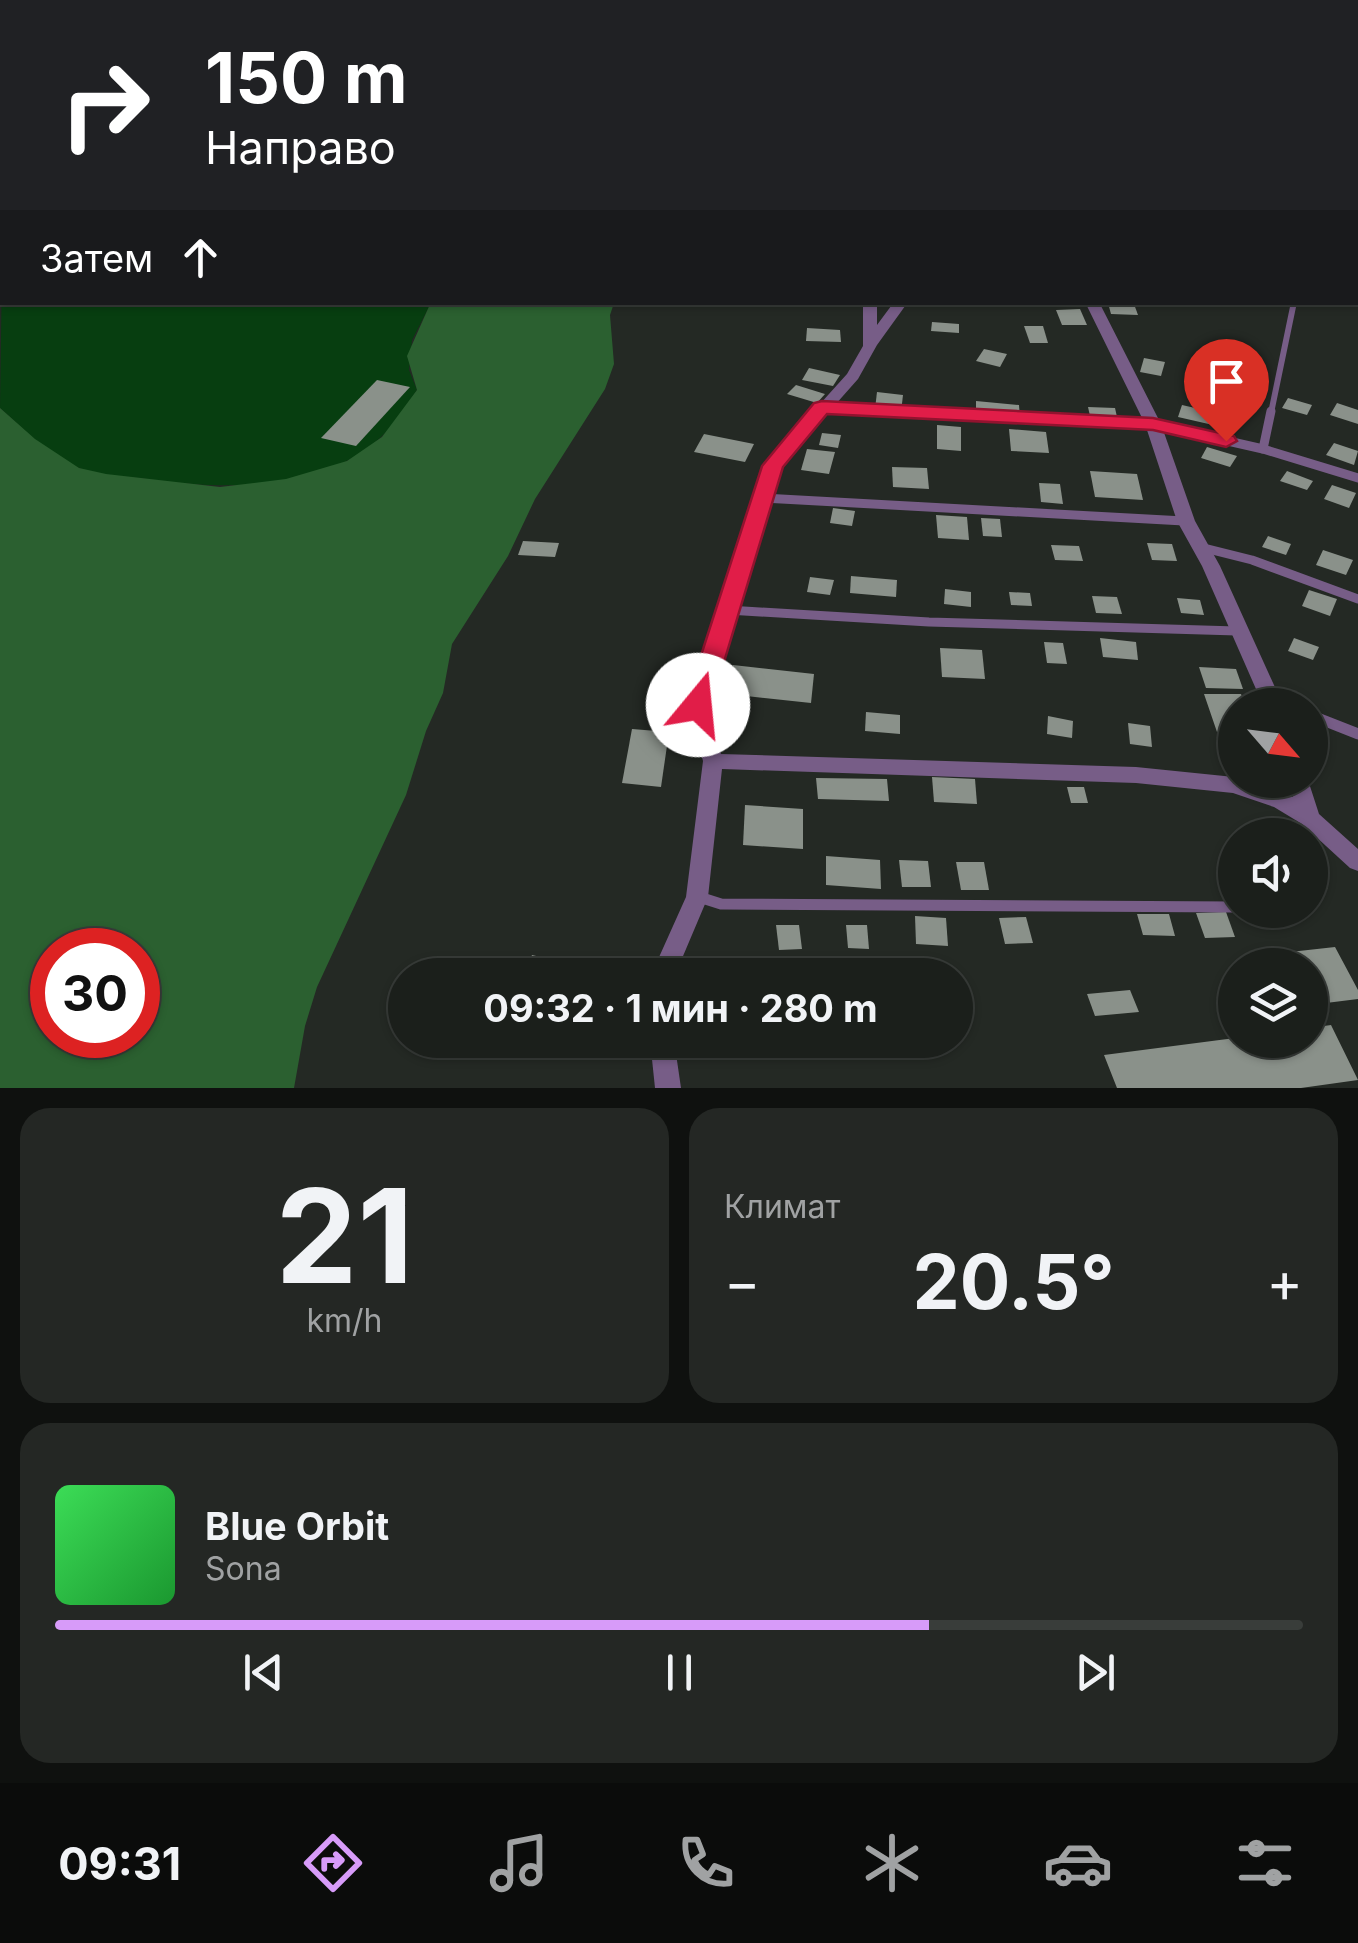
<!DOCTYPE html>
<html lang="ru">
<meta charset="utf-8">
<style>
:root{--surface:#1b1f1b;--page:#242724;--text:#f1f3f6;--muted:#a0a2a3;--line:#393d3a;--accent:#d79bf9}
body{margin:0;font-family:Inter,sans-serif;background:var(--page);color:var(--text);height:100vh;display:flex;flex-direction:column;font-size:38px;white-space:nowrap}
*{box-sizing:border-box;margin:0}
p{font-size:32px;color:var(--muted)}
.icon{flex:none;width:55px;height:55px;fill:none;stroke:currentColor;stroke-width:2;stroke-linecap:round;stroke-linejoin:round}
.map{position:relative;height:1088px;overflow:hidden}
.panel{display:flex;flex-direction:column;gap:20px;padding:20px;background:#0f110f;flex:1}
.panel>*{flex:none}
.hud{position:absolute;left:0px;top:0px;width:1360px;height:305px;box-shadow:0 2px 8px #0004,0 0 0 2px var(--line);background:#202124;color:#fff;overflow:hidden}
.needle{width:65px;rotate:118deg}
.controls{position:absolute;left:1218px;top:688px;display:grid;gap:20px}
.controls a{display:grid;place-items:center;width:110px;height:110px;border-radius:50%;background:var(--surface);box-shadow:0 2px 8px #0004,0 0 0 2px var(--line);font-size:50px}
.speed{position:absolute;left:30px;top:928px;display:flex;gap:20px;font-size:50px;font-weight:700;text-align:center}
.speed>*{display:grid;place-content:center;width:130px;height:130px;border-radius:50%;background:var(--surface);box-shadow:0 2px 8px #0004,0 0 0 2px var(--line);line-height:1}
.speed .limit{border:15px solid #d22;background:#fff;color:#111}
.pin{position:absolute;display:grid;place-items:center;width:85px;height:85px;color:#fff;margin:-102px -42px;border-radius:50% 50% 50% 0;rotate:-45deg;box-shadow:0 0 10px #0007}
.pin .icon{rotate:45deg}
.me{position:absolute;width:110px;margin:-55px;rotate:17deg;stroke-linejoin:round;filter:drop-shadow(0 0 8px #0008)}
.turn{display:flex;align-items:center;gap:35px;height:210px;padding:0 40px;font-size:45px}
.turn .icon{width:130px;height:130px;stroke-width:2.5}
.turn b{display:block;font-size:70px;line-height:85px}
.then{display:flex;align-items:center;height:95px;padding:0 40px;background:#0003;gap:20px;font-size:38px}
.big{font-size:75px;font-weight:700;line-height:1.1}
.panel .widget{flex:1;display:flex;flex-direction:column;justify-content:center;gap:15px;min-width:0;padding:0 35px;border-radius:30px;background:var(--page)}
.panel .dial{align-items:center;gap:0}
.dial b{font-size:130px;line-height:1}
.song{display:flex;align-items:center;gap:30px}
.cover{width:120px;height:120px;border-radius:15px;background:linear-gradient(135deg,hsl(130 70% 55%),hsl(130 70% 35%))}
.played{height:10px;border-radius:5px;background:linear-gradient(90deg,var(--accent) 70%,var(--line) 70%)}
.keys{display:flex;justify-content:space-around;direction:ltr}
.heat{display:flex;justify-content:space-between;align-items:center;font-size:55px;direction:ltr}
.panel .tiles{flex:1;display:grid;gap:20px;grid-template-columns:1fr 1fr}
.widget:last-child{grid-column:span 2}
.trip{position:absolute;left:388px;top:958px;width:585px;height:100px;border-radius:50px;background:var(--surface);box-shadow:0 2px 8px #0004,0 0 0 2px var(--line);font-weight:700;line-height:100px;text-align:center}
.menu{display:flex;height:160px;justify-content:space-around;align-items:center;background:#0b0c0b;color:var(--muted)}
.menu .icon{width:70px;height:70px}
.menu .current{color:var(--accent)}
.menu b{font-size:45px;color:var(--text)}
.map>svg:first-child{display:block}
.green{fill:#073e10}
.water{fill:#2b6030;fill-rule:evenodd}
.building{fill:#8a918a}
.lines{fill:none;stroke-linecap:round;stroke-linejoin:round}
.lane-far2{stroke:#775d87;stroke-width:6}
.lane-far1{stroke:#775d87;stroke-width:9}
.lane{stroke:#775d87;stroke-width:11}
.street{fill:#775d87;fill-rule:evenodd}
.route{fill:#e11d48;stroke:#92132f;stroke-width:2.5}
</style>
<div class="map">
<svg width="1358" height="1088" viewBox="0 0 1358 1088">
<rect width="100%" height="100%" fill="#242924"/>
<path class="green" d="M2,271v31l429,1 -19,37 -3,30 8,20c-11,16 -22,35 -37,48 -58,53 -153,52 -226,42 -25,-4 -51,-3 -75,-12 -30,-12 -55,-39 -79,-60z"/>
<path class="water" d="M431,302l183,1 -4,12 4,49 -9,25 -70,110 -27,57 -56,88 -9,49 -17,38 -20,64 -89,192 -12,39 -11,62h-294v-680l35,31 44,29 27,6 114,13 66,-8 61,-18 35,-24 35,-47 -10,-34zM138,950v85h-86v-85z"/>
<g class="building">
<polygon points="1108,303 1134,304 1138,315 1111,314"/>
<polygon points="1080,309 1087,325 1062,325 1056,310"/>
<polygon points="932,322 959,324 959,333 931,331"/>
<polygon points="1024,326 1043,326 1048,343 1030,343"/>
<polygon points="807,328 840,330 841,342 806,341"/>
<polygon points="984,349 1007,354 1000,367 976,361"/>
<polygon points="1144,358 1165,362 1161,376 1140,372"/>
<polygon points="809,368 840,375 833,386 802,380"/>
<polygon points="1212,374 1247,382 1243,393 1208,384"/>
<polygon points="377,380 410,387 356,446 321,438"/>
<polygon points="796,385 825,394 817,403 787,394"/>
<polygon points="877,392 903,395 901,412 875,409"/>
<polygon points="1288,398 1312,405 1307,415 1282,408"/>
<polygon points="976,401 1019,405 1020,419 976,415"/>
<polygon points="1337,403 1358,410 1358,424 1330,415"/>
<polygon points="1182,405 1217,413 1213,425 1178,417"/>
<polygon points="1088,407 1115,408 1117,417 1090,416"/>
<polygon points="937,425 961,427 961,451 937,449"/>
<polygon points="1009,429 1046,432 1049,453 1011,451"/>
<polygon points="822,433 841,435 838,448 819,445"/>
<polygon points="704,434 754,444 745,462 694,452"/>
<polygon points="1334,443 1358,451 1354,465 1326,455"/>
<polygon points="1207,447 1237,456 1230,467 1201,458"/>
<polygon points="807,449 835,452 829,474 801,470"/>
<polygon points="892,467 927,468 929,489 893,487"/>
<polygon points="1090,471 1137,474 1143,500 1095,497"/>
<polygon points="1287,471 1313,481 1307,490 1280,481"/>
<polygon points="1039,483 1060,484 1063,504 1041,502"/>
<polygon points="1332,485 1356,493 1349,508 1324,499"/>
<polygon points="833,508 855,511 852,526 830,523"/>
<polygon points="936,515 967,517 969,540 938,538"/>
<polygon points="981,518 1000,519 1002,537 983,536"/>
<polygon points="1268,536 1291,544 1286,555 1262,547"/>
<polygon points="523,541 559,543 555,557 518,555"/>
<polygon points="1147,543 1172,544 1177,561 1152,560"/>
<polygon points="1051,545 1079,546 1083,561 1055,560"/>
<polygon points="1323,550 1353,560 1346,575 1316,565"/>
<polygon points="851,576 897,580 896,597 850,593"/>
<polygon points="810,577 834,580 830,595 807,592"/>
<polygon points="945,589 971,592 971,607 944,604"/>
<polygon points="1309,590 1337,599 1330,616 1302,606"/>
<polygon points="1009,592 1030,593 1032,606 1011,605"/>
<polygon points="1092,596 1117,597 1122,614 1096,613"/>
<polygon points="1177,598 1200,600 1204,615 1181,613"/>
<polygon points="1100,638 1136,642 1138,660 1103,657"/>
<polygon points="1294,638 1319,647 1313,660 1288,651"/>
<polygon points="1044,642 1063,643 1067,664 1047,663"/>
<polygon points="940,648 982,650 985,679 942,677"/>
<polygon points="733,665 814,674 811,703 728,694"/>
<polygon points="1199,667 1236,669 1243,689 1206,688"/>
<polygon points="1204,694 1241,694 1245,705 1235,705 1235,732 1217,732"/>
<polygon points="866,712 900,715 900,734 865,731"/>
<polygon points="1048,716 1073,721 1072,738 1047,734"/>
<polygon points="1128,723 1150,726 1152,747 1130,744"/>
<polygon points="632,729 669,732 661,787 622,783"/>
<polygon points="932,777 975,779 977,804 934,802"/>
<polygon points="816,778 887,779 889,801 818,799"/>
<polygon points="1067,787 1084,787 1088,803 1071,803"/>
<polygon points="745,805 803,809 803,849 743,845"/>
<polygon points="826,856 880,860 881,889 826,885"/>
<polygon points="899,860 928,861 931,887 902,887"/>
<polygon points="956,862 984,862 989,890 961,890"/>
<polygon points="1310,871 1328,888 1313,896 1310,893"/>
<polygon points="1226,912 1235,937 1205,938 1196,913"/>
<polygon points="1137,914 1169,914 1175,936 1143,935"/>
<polygon points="915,916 946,918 948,946 916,944"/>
<polygon points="1026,917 1033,943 1005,944 999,918"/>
<polygon points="776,925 799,925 802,949 779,950"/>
<polygon points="846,925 867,925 869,949 848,948"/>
<polygon points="1335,947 1358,990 1358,999 1318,1004 1310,989 1310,965 1297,965 1290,952"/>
<polygon points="532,955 595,970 593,975 524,975"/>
<polygon points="1130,990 1139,1012 1095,1016 1087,994"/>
<polygon points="1331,1025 1358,1080 1301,1088 1117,1088 1104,1055 1235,1038 1310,1040 1310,1028"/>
</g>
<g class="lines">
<g class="lane-far2">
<polyline points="823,408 934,413"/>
<polyline points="1271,413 1294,302"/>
</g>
<g class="lane-far1">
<polyline points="883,411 1153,424 1263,449 1358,478"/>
<polyline points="1263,449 1271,411"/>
<polyline points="763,498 1184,521"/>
<polyline points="1204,548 1252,560 1358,599"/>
<polyline points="728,610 929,622 1237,631"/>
</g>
<g class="lane">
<polyline points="1310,715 1358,734"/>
<polyline points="699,897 721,904 1235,907"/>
</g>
<g class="street">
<polygon points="1073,0 1085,0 1087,2 1076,2"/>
<polygon points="1226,0 1236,0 1238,2 1228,2"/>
<polygon points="863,302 877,302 877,325 894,302 908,302 877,345 858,379 781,466 708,705 721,754 1136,767 1234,777 1235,780 1243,780 1293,797 1288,780 1308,780 1319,814 1358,849 1358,871 1350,868 1302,824 1274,807 1233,793 1136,783 722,769 708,897 675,975 651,975 686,897 703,761 688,705 765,465 847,374 863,346"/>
<polygon points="1085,302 1099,302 1161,424 1195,521 1220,566 1283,705 1263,705 1202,566 1177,521 1145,424"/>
<polygon points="650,1040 674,1040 681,1088 655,1088"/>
</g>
</g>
<polygon class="route" points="822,401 1153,418 1234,436 1237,441 1226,447 1153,430 827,414 783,467 711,705 707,712 689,712 685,705 762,466 814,403"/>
</svg>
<div class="controls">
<a><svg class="needle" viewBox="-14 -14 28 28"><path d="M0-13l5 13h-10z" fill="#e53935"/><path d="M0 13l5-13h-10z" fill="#a0a2a3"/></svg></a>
<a><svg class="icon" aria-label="sound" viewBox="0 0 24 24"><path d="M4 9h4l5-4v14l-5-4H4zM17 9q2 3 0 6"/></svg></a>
<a><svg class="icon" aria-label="layers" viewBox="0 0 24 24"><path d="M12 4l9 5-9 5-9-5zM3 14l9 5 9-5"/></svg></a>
</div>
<div class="speed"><div class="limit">30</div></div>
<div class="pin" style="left:1226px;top:441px;background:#d93025"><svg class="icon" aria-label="arrive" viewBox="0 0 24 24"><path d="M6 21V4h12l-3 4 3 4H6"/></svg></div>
<svg class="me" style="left:698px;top:705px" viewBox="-20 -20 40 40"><circle r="19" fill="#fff"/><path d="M0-13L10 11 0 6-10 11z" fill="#e11d48"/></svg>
<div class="trip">09:32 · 1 мин · 280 m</div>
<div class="hud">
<div class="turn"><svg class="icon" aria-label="right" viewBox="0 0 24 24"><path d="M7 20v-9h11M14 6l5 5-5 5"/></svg><div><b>150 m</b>Направо</div></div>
<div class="then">Затем<svg class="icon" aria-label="ahead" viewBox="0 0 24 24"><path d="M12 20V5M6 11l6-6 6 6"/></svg></div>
</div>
</div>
<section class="panel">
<div class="tiles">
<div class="widget dial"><b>21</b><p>km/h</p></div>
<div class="widget"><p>Климат</p>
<div class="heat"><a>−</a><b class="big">20.5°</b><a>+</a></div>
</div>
<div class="widget">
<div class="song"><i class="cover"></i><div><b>Blue Orbit</b><p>Sona</p></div></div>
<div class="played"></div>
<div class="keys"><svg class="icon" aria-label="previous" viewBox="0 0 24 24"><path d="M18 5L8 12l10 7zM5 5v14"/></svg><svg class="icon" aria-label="pause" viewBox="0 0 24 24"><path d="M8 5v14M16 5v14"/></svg><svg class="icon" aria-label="next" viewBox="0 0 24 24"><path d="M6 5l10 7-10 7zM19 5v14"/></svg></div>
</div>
</div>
</section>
<nav class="menu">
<b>09:31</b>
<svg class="icon current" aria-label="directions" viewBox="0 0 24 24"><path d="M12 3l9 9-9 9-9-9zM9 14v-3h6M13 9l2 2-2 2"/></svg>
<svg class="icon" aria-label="music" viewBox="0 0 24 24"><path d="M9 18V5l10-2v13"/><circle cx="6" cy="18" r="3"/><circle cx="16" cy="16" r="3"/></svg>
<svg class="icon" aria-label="phone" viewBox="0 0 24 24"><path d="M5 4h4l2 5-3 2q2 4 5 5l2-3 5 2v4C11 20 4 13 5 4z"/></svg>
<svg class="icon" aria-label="climate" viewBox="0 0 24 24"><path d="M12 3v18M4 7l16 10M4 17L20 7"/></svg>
<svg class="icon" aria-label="car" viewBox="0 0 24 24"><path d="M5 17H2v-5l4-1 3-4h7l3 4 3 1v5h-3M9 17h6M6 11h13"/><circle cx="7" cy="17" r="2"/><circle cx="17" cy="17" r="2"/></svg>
<svg class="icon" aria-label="filters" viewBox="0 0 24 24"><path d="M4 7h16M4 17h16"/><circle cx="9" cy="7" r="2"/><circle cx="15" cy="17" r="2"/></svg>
</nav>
